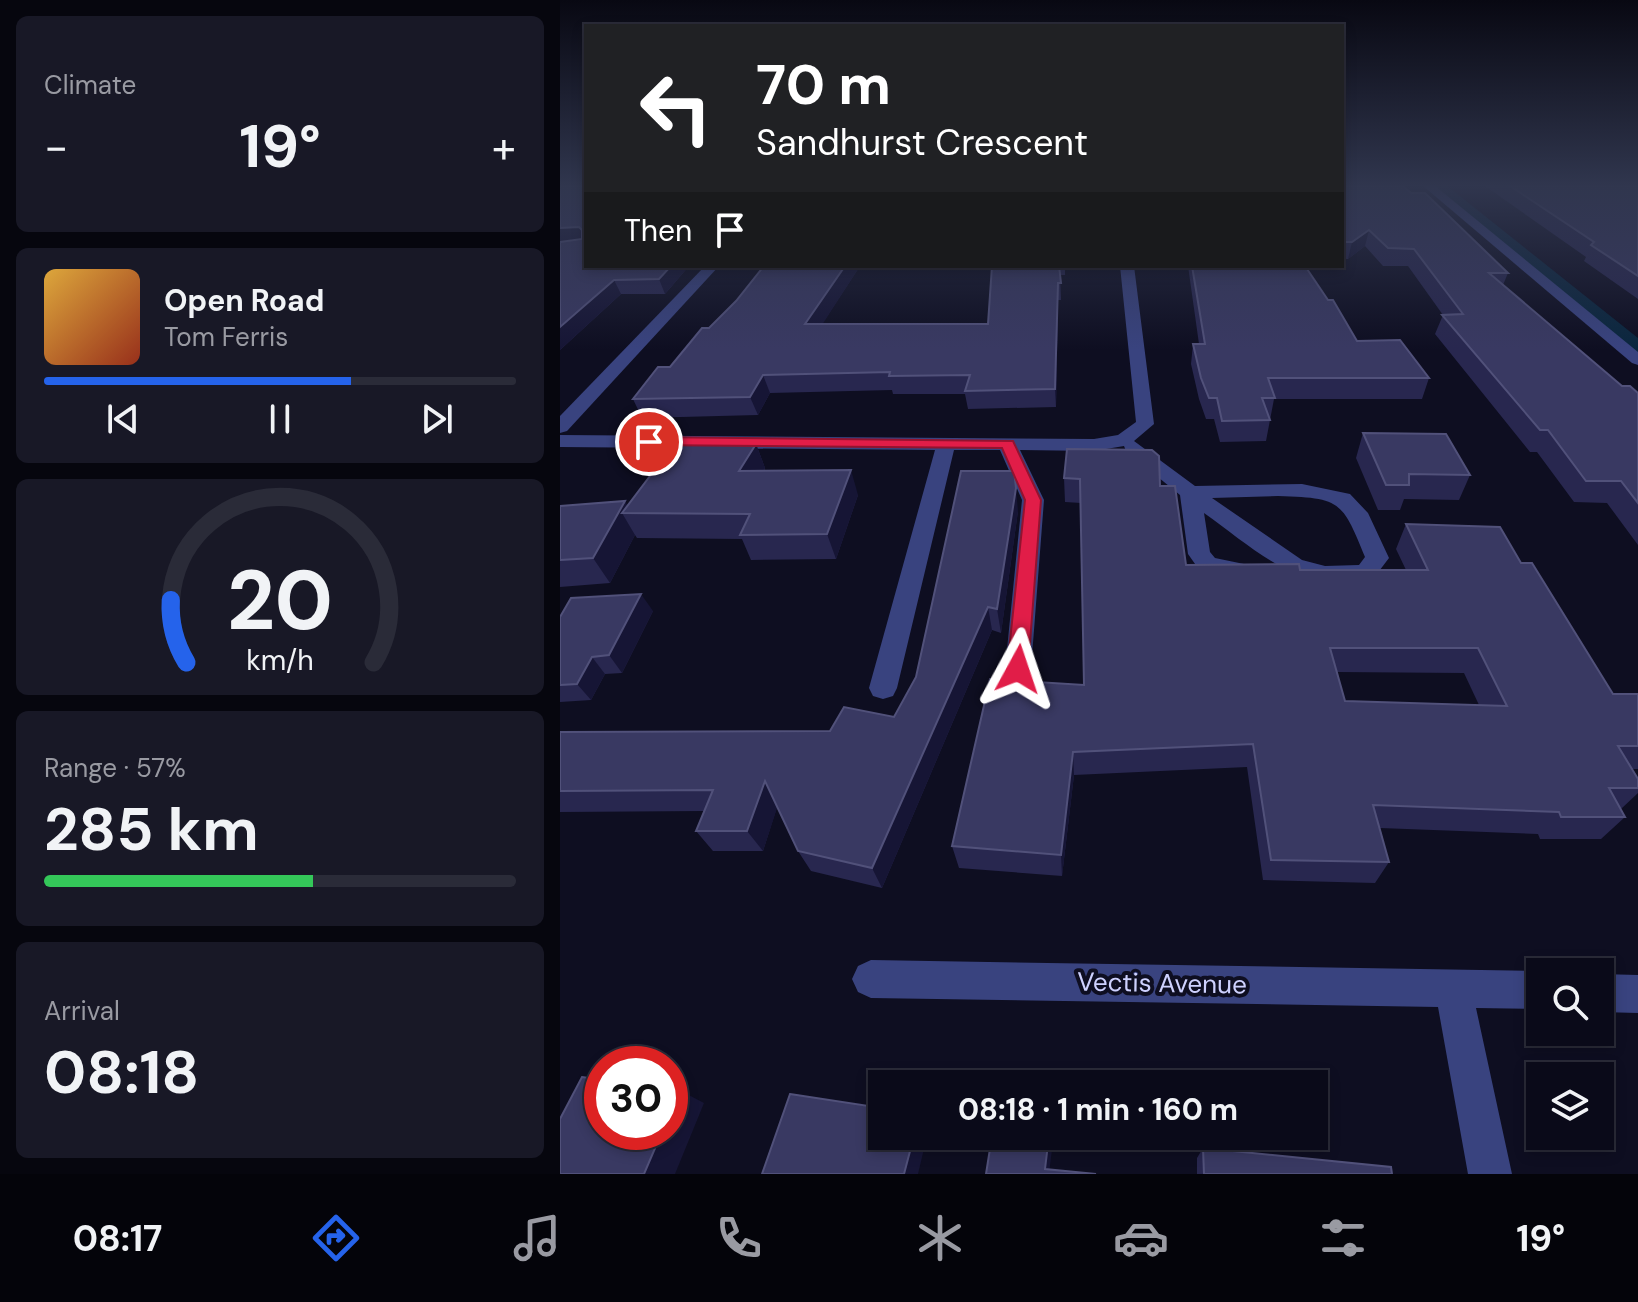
<!DOCTYPE html>
<meta charset="utf-8">
<style>
:root{--surface:#0a0a19;--page:#181826;--text:#f1f3f6;--muted:#999aa2;--line:#2a2b38;--accent:#2563eb}
body{margin:0;font-family:"DM Sans",sans-serif;background:var(--page);color:var(--text);height:100vh;display:flex;flex-direction:column;font-size:30px;white-space:nowrap}
*{box-sizing:border-box;margin:0}
p{font-size:26px;color:var(--muted)}
.icon{flex:none;width:44px;height:44px;fill:none;stroke:currentColor;stroke-width:2;stroke-linecap:round;stroke-linejoin:round}
.map{position:relative;flex:1;overflow:hidden}
.side{display:flex;flex-direction:column;gap:16px;padding:16px;background:#06060e;width:560px}
.side>*{flex:none}
.banner{position:absolute;left:24px;top:24px;width:760px;height:244px;border-radius:0px;box-shadow:0 4px 12px #0003,0 0 0 2px var(--line);background:#202124;color:#fff;overflow:hidden}
.tools{position:absolute;left:966px;top:958px;display:grid;gap:16px}
.tools a{display:grid;place-items:center;width:88px;height:88px;border-radius:0px;background:var(--surface);box-shadow:0 4px 12px #0003,0 0 0 2px var(--line);font-size:40px}
.speed{position:absolute;left:24px;top:1046px;display:flex;gap:16px;font-size:40px;font-weight:700;text-align:center}
.speed>*{display:grid;place-content:center;width:104px;height:104px;border-radius:50%;background:var(--surface);box-shadow:0 4px 12px #0003,0 0 0 2px var(--line);line-height:1}
.speed .limit{border:12px solid #d22;background:#fff;color:#111}
.pin{position:absolute;display:grid;place-items:center;width:68px;height:68px;color:#fff;margin:-34px;border:4px solid #fff;border-radius:50%;box-shadow:0 2px 8px #0007}
.me{position:absolute;width:88px;margin:-44px;rotate:5deg;stroke-linejoin:round;filter:drop-shadow(0 0 6px #0008)}
.turn{display:flex;align-items:center;gap:28px;height:168px;padding:0 40px;font-size:36px}
.turn .icon{width:104px;height:104px;stroke-width:2.5}
.turn b{display:block;font-size:56px;line-height:68px}
.then{display:flex;align-items:center;height:76px;padding:0 40px;background:#0003;gap:16px;font-size:30px}
.big{font-size:60px;font-weight:700;line-height:1.1}
.side .widget{flex:1;display:flex;flex-direction:column;justify-content:center;gap:12px;min-width:0;padding:0 28px;border-radius:12px;background:var(--page)}
.side .dial{align-items:center;gap:0}
.dial svg{height:208px;overflow:visible;fill:none;stroke:var(--line);stroke-width:7;stroke-linecap:round;text-anchor:middle}
.dial text{fill:var(--text);stroke:none}
.song{display:flex;align-items:center;gap:24px}
.cover{width:96px;height:96px;border-radius:12px;background:linear-gradient(135deg,hsl(40 70% 55%),hsl(10 70% 35%))}
.played{height:8px;border-radius:4px;background:linear-gradient(90deg,var(--accent) 65%,var(--line) 65%)}
.keys{display:flex;justify-content:space-around;direction:ltr}
.heat{display:flex;justify-content:space-between;align-items:center;font-size:44px;direction:ltr}
.charge{height:12px;border-radius:6px;background:linear-gradient(90deg,#34c759 57%,var(--line) 0)}
.trip{position:absolute;left:308px;top:1070px;width:460px;height:80px;border-radius:0px;background:var(--surface);box-shadow:0 4px 12px #0003,0 0 0 2px var(--line);font-weight:700;line-height:80px;text-align:center}
.menu{display:flex;height:128px;justify-content:space-around;align-items:center;background:#04040a;color:var(--muted)}
.menu .icon{width:56px;height:56px}
.menu .current{color:var(--accent)}
.menu b{font-size:36px;color:var(--text)}
main{display:flex;flex:1;min-height:0}
.map>svg:first-child{display:block}
.lines{fill:none;stroke-linecap:round;stroke-linejoin:round}
.canal{fill:#0a263e;fill-rule:evenodd}
.minor{fill:#39437f;fill-rule:evenodd}
.wall{fill:#28274f;fill-rule:evenodd}
.shaded-wall{fill:#161535}
.building{fill:#393962;stroke:#51517a;stroke-width:2;fill-rule:evenodd}
.route{fill:#e11d48;stroke:#92132f;stroke-width:2}
.labels{text-anchor:middle;stroke-width:8;stroke-linejoin:round;paint-order:stroke}
.near-street-label{font-size:26px;fill:#ced1fe;stroke:#0e0e21}
</style>
<main>
<section class="side">
<div class="widget"><p>Climate</p>
<div class="heat"><a>−</a><b class="big">19°</b><a>+</a></div>
</div>
<div class="widget">
<div class="song"><i class="cover"></i><div><b>Open Road</b><p>Tom Ferris</p></div></div>
<div class="played"></div>
<div class="keys"><svg class="icon" aria-label="previous" viewBox="0 0 24 24"><path d="M18 5L8 12l10 7zM5 5v14"/></svg><svg class="icon" aria-label="pause" viewBox="0 0 24 24"><path d="M8 5v14M16 5v14"/></svg><svg class="icon" aria-label="next" viewBox="0 0 24 24"><path d="M6 5l10 7-10 7zM19 5v14"/></svg></div>
</div>
<div class="widget dial"><svg viewBox="0 0 100 80">
<path d="M14 69A42 42 0 1 1 86 69"/>
<path d="M14 69A42 42 0 0 1 8 45" stroke="#2563eb"/>
<text x="50" y="56" font-size="32" font-weight="700">20</text>
<text x="50" y="72" font-size="11">km/h</text>
</svg></div>
<div class="widget"><p>Range · 57%</p><b class="big">285 km</b><div class="charge"></div></div>
<div class="widget"><p>Arrival</p><b class="big">08:18</b></div>
</section>
<div class="map">
<svg width="1078" height="1174" viewBox="0 0 1078 1174">
<rect width="100%" height="100%" fill="#0e0e21"/>
<g class="lines">
<polygon class="canal" points="869,185 886,185 1078,338 1078,357 1070,355"/>
<g class="minor">
<polygon points="862,185 874,185 1078,352 1078,365 1072,363"/>
<polygon points="145,266 159,266 7,431 0,433 0,416"/>
<path d="M560,266h14l20,158 -20,17 61,45 107,-2 48,10 18,19 21,45 -16,21c-69,20 -118,-30 -169,-66l6,39 5,6 29,6 4,6 -4,6 -8,2 -36,-7 -12,-17 -8,-59 -54,-44 -2,-5 -30,5 -74,-1 24,50 -13,169 -4,7 -9,4 -9,-4 -4,-7 17,-169 -22,-50h-46l-57,238 -4,8 -10,3 -10,-3 -4,-8 66,-238 -375,-3v-12l534,4 24,-4 18,-13zM718,496c62,2 64,4 87,61l-6,8 -34,1 -23,-6 -90,-62z"/>
<polygon points="311,960 980,971 980,1009 916,1008 952,1174 908,1174 878,1007 311,998 298,992 292,979 298,966"/>
<polygon points="1040,974 1078,975 1078,1013 1040,1012"/>
</g>
</g>
<g class="wall">
<polygon points="26,186 26,266 129,266 105,294 61,294 0,350"/>
<polygon points="782,186 948,273 943,285 1062,386 1078,393 1078,545 1047,503 1014,502 977,452 970,452 875,334 883,315 848,266 823,266 805,246 788,259 782,259"/>
<polygon points="925,186 1078,186 1078,299 1024,261 1026,257"/>
<polygon points="300,266 262,324 428,324 432,266 505,266 505,275 500,275 501,300 498,300 496,407 408,409 405,394 333,394 332,390 210,393 198,415 82,418 73,399 110,367 176,301"/>
<polygon points="628,266 745,266 768,300 797,341 869,378 862,399 714,399 706,441 660,442 654,419 646,419 639,399 631,364 633,344 639,344"/>
<polygon points="803,433 910,475 899,500 844,499 840,510 818,510 796,458"/>
<polygon points="196,444 205,468 204,471 298,495 276,559 191,560 182,539 77,538 75,535 50,583 0,587 0,506 68,505"/>
<path d="M507,449l93,37 26,79 114,5h106l-10,-21 10,-25 115,39 92,131h25v75h-6l6,10v14l-17,16 4,8 -24,22h-61l-2,-5 -158,-6 9,34 -14,21 -112,-3 -16,-113 -173,8 -12,101 -103,-8 -7,-22 132,-161 -3,-182 -16,-1 -1,-24zM777,672l127,1 15,32 -134,-4z"/>
<polygon points="458,511 441,633 432,630 322,888 251,871 238,851 217,807 203,851 153,851 136,831 144,811 0,812 0,732 270,731 334,717"/>
<polygon points="93,611 62,673 45,674 31,700 0,702 0,617"/>
<polygon points="643,1148 832,1174 637,1174 637,1158"/>
</g>
<g class="shaded-wall">
<polygon points="19,227 26,240 0,242 0,228"/>
<polygon points="809,230 805,246 788,259 792,242"/>
<polygon points="111,266 129,266 105,294 99,279"/>
<polygon points="285,266 300,266 251,342 245,324"/>
<polygon points="54,280 61,294 0,350 0,327"/>
<polygon points="498,283 498,300 496,407 495,389"/>
<polygon points="203,375 210,393 198,415 190,397"/>
<polygon points="196,444 205,468 190,496 179,471"/>
<polygon points="291,470 298,495 276,559 267,534"/>
<polygon points="456,488 458,511 441,633 437,609"/>
<polygon points="65,501 72,513 62,513 75,535 50,583 33,558"/>
<polygon points="81,594 93,611 62,673 49,655"/>
<polygon points="428,607 432,630 322,888 312,868"/>
<polygon points="32,657 45,674 31,700 17,684"/>
<polygon points="513,752 514,775 502,876 501,855"/>
<polygon points="205,781 219,802 203,851 187,831"/>
<polygon points="119,1090 144,1103 115,1174 84,1174 102,1132 110,1132 110,1112"/>
<polygon points="354,1136 367,1136 358,1174 344,1174"/>
<polygon points="489,1136 491,1136 493,1141 489,1174 485,1169"/>
</g>
<g class="building">
<polygon points="0,186 26,186 26,266 111,266 99,279 54,280 0,327 0,242 22,239 22,230 19,227 0,228"/>
<polygon points="782,186 843,186 851,193 865,193 948,273 929,273 1062,386 1070,386 1078,393 1078,503 1061,481 1026,481 988,430 980,430 882,315 903,314 854,249 828,248 809,230 792,242 782,242"/>
<polygon points="950,186 1078,186 1078,276 1031,245 1034,242"/>
<polygon points="204,266 285,266 245,324 428,324 432,266 499,266 501,283 498,283 495,389 405,391 410,375 329,376 330,372 203,375 190,397 73,399 98,367 110,367 142,328 149,328 176,301"/>
<polygon points="632,266 745,266 768,300 773,300 797,341 840,340 869,378 708,378 715,398 702,398 710,420 662,421 657,398 649,398 641,378 633,344 645,344"/>
<polygon points="803,433 886,434 910,475 849,474 849,485 826,485"/>
<polygon points="115,443 196,444 179,471 291,470 267,534 180,535 190,514 62,513"/>
<path d="M507,449l85,1 7,6 1,30h15l11,79 113,-1 1,6h128l-22,-46 94,3 21,36h11l81,131h25v52h-20l20,33v9h-29l16,29h-64l-2,-5 -186,-7 16,57 -118,-2 -18,-116 -180,8 -12,103 -109,-9 38,-167 94,6 -4,-206 -16,-1zM770,648h148l29,58 -162,-5z"/>
<polygon points="401,471 454,471 456,488 437,609 428,607 312,868 238,851 205,781 187,831 136,831 153,790 0,791 0,732 270,731 284,707 334,717 356,677"/>
<polygon points="65,501 33,558 0,560 0,506"/>
<polygon points="81,594 49,655 32,657 17,684 0,685 0,617 11,598"/>
<polygon points="22,1077 42,1080 42,1132 102,1132 84,1174 0,1174 0,1119"/>
<polygon points="110,1089 119,1090 110,1112"/>
<polygon points="230,1094 322,1108 322,1136 354,1136 344,1174 202,1174"/>
<polygon points="432,1136 489,1136 485,1169 536,1174 426,1174"/>
<polygon points="643,1148 831,1167 832,1174 644,1174"/>
</g>
<linearGradient id="sky" x2="0" y2="1"><stop stop-color="#080812"/><stop offset="0.53" stop-color="#30364e"/><stop offset="1" stop-color="#30364e" stop-opacity="0"/></linearGradient>
<rect width="1078" height="350" fill="url(#sky)"/>
<polygon class="route" points="89,437 453,441 481,500 468,669 465,675 450,675 447,669 465,500 442,448 84,445 82,442"/>
<g class="labels">
<g class="near-street-label">
<text transform="translate(602 983) rotate(1)" y="9">Vectis Avenue</text>
</g>
</g>
</svg>
<div class="tools">
<a><svg class="icon" aria-label="search" viewBox="0 0 24 24"><circle cx="10" cy="10" r="6"/><path d="M15 15l6 6"/></svg></a>
<a><svg class="icon" aria-label="layers" viewBox="0 0 24 24"><path d="M12 4l9 5-9 5-9-5zM3 14l9 5 9-5"/></svg></a>
</div>
<div class="speed"><div class="limit">30</div></div>
<div class="pin" style="left:89px;top:442px;background:#d93025"><svg class="icon" aria-label="arrive" viewBox="0 0 24 24"><path d="M6 21V4h12l-3 4 3 4H6"/></svg></div>
<svg class="me" style="left:458px;top:669px" viewBox="-20 -20 40 40"><path d="M0-17L14 15 0 8-14 15z" fill="#e11d48" stroke="#fff" stroke-width="4"/></svg>
<div class="trip">08:18 · 1 min · 160 m</div>
<div class="banner">
<div class="turn"><svg class="icon" aria-label="left" viewBox="0 0 24 24"><path d="M17 20v-9H6M10 6l-5 5 5 5"/></svg><div><b>70 m</b>Sandhurst Crescent</div></div>
<div class="then">Then<svg class="icon" aria-label="arrive" viewBox="0 0 24 24"><path d="M6 21V4h12l-3 4 3 4H6"/></svg></div>
</div>
</div>
</main>
<nav class="menu">
<b>08:17</b>
<svg class="icon current" aria-label="directions" viewBox="0 0 24 24"><path d="M12 3l9 9-9 9-9-9zM9 14v-3h6M13 9l2 2-2 2"/></svg>
<svg class="icon" aria-label="music" viewBox="0 0 24 24"><path d="M9 18V5l10-2v13"/><circle cx="6" cy="18" r="3"/><circle cx="16" cy="16" r="3"/></svg>
<svg class="icon" aria-label="phone" viewBox="0 0 24 24"><path d="M5 4h4l2 5-3 2q2 4 5 5l2-3 5 2v4C11 20 4 13 5 4z"/></svg>
<svg class="icon" aria-label="climate" viewBox="0 0 24 24"><path d="M12 3v18M4 7l16 10M4 17L20 7"/></svg>
<svg class="icon" aria-label="car" viewBox="0 0 24 24"><path d="M5 17H2v-5l4-1 3-4h7l3 4 3 1v5h-3M9 17h6M6 11h13"/><circle cx="7" cy="17" r="2"/><circle cx="17" cy="17" r="2"/></svg>
<svg class="icon" aria-label="filters" viewBox="0 0 24 24"><path d="M4 7h16M4 17h16"/><circle cx="9" cy="7" r="2"/><circle cx="15" cy="17" r="2"/></svg>
<b>19°</b>
</nav>
